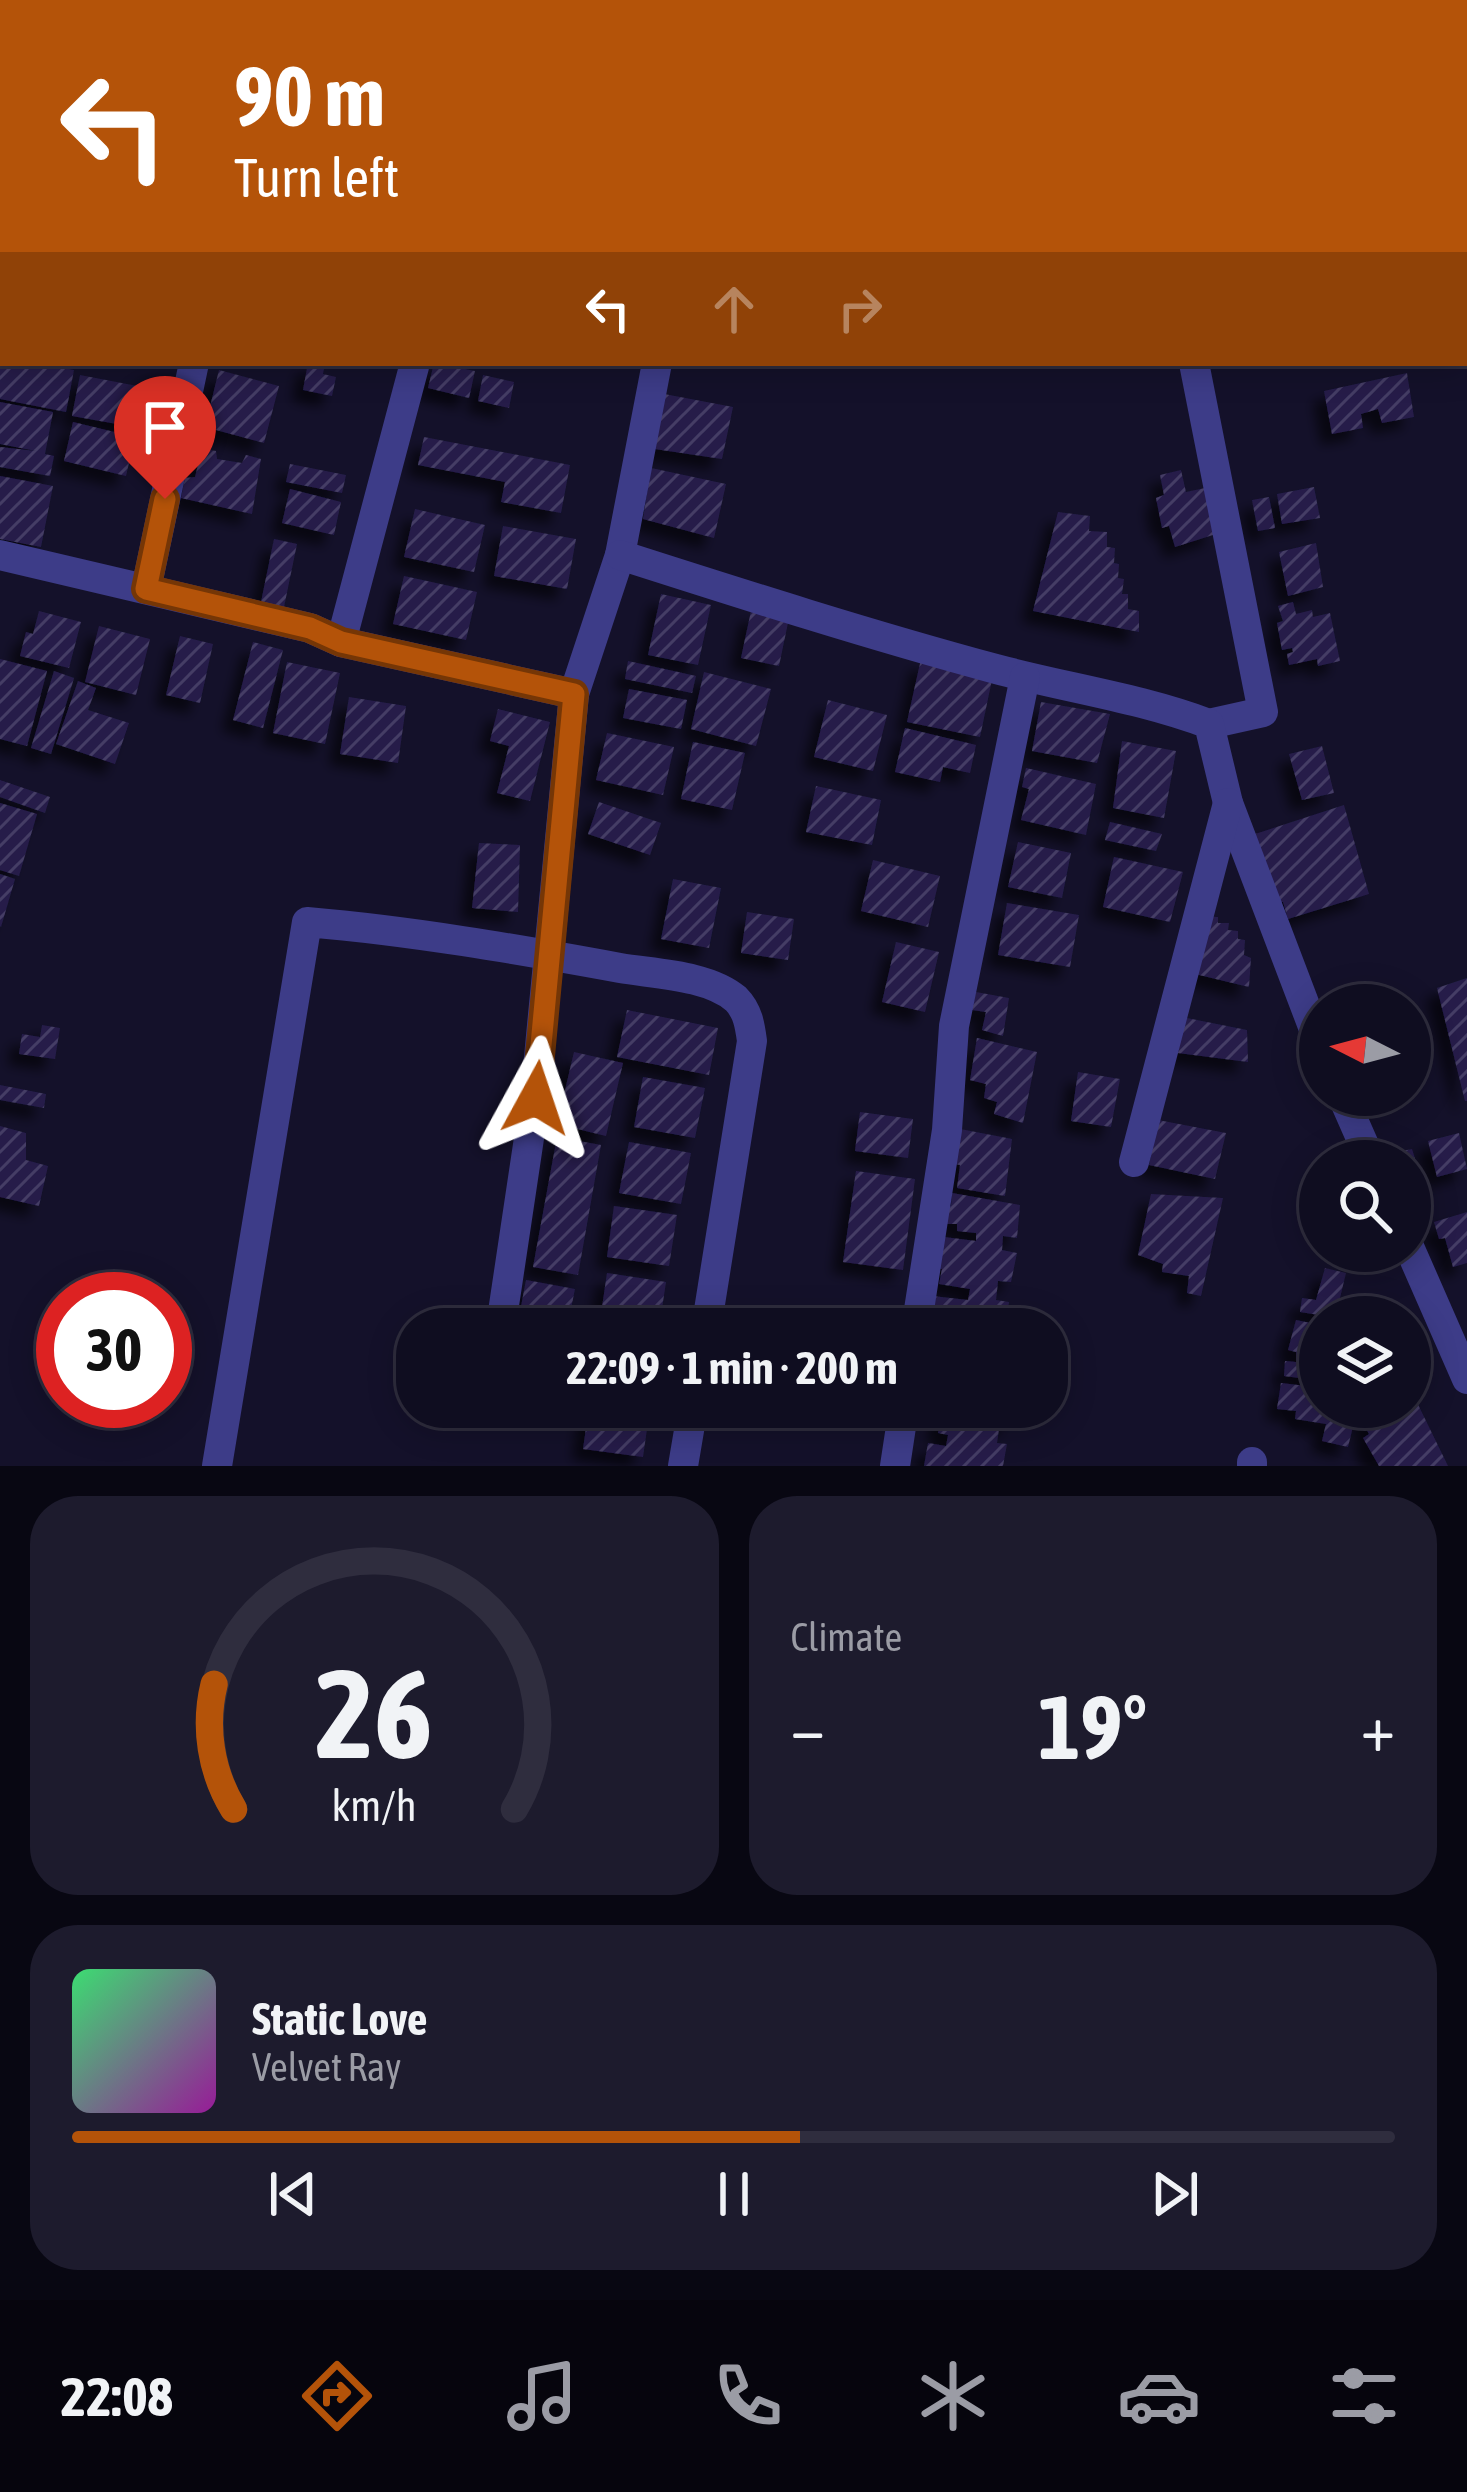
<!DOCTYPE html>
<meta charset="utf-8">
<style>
:root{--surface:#0f0d20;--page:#1d1b2d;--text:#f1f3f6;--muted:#9b9ca5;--line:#2f2d3e;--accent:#b45309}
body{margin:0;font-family:"Asap Condensed",sans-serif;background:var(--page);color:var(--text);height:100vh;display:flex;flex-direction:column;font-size:45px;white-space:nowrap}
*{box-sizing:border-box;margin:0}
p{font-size:39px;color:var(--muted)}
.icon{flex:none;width:66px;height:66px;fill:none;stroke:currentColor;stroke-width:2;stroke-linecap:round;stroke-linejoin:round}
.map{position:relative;height:1466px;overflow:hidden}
.drawer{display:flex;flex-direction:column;gap:30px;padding:30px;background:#080712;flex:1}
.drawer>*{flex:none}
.banner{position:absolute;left:0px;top:0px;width:1467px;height:366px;box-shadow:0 6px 30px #0003,0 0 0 3px var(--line);background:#b45309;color:#fff;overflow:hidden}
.needle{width:78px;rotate:276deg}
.fabs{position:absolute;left:1299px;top:984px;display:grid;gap:24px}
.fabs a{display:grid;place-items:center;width:132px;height:132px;border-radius:50%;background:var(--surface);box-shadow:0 6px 30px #0003,0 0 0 3px var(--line);font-size:60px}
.speed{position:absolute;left:36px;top:1272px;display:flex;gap:24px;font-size:60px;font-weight:700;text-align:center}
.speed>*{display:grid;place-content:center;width:156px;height:156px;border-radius:50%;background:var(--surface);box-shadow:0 6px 30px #0003,0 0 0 3px var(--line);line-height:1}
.speed .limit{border:18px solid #d22;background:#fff;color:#111}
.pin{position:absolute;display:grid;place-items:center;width:102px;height:102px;color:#fff;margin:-123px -51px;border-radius:50% 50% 50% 0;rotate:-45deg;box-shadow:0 0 12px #0007}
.pin .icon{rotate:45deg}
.me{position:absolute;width:132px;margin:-66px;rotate:5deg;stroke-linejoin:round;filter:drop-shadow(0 0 9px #0008)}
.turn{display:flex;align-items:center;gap:42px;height:252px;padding:0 36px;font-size:54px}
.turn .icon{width:156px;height:156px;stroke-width:2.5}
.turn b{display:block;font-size:84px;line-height:102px}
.lanes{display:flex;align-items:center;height:114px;padding:0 36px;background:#0003;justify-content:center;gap:60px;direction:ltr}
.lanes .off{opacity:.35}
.big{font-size:90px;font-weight:700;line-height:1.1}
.drawer .tile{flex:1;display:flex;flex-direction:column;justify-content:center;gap:18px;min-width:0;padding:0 42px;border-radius:48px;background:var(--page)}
.drawer .dial{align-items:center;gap:0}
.dial svg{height:312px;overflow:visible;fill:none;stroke:var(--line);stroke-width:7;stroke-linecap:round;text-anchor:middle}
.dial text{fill:var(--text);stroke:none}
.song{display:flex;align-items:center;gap:36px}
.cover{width:144px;height:144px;border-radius:18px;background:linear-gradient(135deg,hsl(140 70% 55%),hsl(300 70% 35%))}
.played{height:12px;border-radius:6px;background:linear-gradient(90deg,var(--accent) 55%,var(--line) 55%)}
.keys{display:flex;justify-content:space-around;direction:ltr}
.heat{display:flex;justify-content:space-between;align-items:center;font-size:66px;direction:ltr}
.drawer .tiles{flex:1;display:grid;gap:30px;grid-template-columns:1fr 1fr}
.tile:last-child{grid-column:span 2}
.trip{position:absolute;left:396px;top:1308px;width:672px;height:120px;border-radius:48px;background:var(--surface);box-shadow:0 6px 30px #0003,0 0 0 3px var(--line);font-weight:700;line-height:120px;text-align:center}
.menu{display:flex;height:192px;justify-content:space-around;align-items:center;background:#06050d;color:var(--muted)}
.menu .icon{width:84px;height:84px}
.menu .on{color:var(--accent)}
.menu b{font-size:54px;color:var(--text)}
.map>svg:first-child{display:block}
.building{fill:url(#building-hatch);filter:url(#shadow)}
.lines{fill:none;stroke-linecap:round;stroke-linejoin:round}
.minor{stroke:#3d3c88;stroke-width:30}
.route-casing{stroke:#753606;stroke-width:30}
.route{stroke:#b45309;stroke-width:21}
</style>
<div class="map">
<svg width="1467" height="1466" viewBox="0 0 1467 1466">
<defs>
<pattern id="building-hatch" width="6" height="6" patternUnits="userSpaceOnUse" patternTransform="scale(3)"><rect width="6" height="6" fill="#251d4a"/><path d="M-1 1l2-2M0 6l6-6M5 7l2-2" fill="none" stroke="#443d65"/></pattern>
<filter id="shadow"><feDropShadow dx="-11" dy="11" stdDeviation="6" flood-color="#0009"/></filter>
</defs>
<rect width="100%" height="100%" fill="#14112a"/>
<g class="building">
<polygon points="0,363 35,363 74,370 66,412 0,399"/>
<polygon points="308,363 325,363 323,374 336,377 332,396 303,390"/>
<polygon points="434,363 475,371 469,398 428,388"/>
<polygon points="219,370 279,386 264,443 205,427"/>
<polygon points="1407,373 1414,417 1382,423 1378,409 1361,414 1363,428 1332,434 1324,391"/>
<polygon points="80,375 153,389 145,429 72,416"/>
<polygon points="483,375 514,382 509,408 478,401"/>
<polygon points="659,393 733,407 722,459 648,448"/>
<polygon points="0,402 53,412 45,454 54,456 50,476 0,467 0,447 36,451 0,444"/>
<polygon points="73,422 135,437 126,476 64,461"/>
<polygon points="424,437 570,465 561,513 501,502 505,482 418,465"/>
<polygon points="197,448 216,451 217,459 242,463 246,455 261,459 252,514 181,498 185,478 195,477 199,461 195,457"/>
<polygon points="290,464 346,475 342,493 286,482"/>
<polygon points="651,468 726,484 714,538 643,519"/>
<polygon points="1181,470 1186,492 1205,488 1216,534 1175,547 1169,526 1162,528 1156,498 1164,495 1160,475"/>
<polygon points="0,476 53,486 41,547 0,539"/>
<polygon points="1314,487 1320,518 1282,524 1277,494"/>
<polygon points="290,489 341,502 334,535 282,523"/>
<polygon points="1269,497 1275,528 1258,531 1252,500"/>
<polygon points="415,509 485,525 474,572 404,557"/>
<polygon points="1058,512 1090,516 1089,531 1107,532 1107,547 1115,548 1114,563 1119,564 1118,578 1124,579 1122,594 1128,594 1128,609 1139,611 1139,632 1033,611"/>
<polygon points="503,526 576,539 567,589 494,576"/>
<polygon points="274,539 297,544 284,607 261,602"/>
<polygon points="1316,543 1323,587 1288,596 1279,552"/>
<polygon points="404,576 477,592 466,640 393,624"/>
<polygon points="661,594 711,605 698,665 648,655"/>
<polygon points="1293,602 1296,614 1312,610 1313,617 1330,613 1340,661 1318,666 1317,659 1289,665 1287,654 1293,652 1292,648 1282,650 1277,623 1283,621 1278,606"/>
<polygon points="39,611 81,622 69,668 20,656 26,632 33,634"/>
<polygon points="751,611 789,618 779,666 741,658"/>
<polygon points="99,626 150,639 136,695 85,682"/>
<polygon points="180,636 213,644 200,703 166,695"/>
<polygon points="253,642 283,650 263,728 233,720"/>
<polygon points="0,659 47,671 27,746 0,739"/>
<polygon points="921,659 993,675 980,737 907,722"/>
<polygon points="628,661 696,676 692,693 625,679"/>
<polygon points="287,662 340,673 325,744 273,733"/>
<polygon points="54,671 74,678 51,754 31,748"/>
<polygon points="704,672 771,689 756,746 691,729"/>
<polygon points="78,681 96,688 88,710 129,723 115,764 56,744"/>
<polygon points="629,689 687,700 681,729 623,718"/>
<polygon points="349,697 406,706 398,763 340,754"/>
<polygon points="828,700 887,715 873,771 814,757"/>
<polygon points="1041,702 1110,714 1097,763 1032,751"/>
<polygon points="498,709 550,722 530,801 497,793 509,746 490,741"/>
<polygon points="905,728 976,745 970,773 943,767 940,782 895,772"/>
<polygon points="607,733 674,747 663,795 596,780"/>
<polygon points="1122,741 1176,751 1164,818 1113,808"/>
<polygon points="693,742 745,753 732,810 681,799"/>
<polygon points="1322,746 1334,793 1302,800 1289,754"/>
<polygon points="1026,768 1096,784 1086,835 1021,820 1029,789 1022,787"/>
<polygon points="0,780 50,797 45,813 0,797"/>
<polygon points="816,786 881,800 872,845 806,832"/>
<polygon points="599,802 661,823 650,855 588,834"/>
<polygon points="0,803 37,814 19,876 0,870"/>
<polygon points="1344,805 1369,894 1288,919 1283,902 1277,903 1252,835"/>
<polygon points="1110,822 1162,834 1156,851 1105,840"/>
<polygon points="1018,842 1071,853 1062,898 1008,887"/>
<polygon points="479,843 520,845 518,912 472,908"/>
<polygon points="1114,857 1183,872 1170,922 1103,907"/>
<polygon points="873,860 940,876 928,927 861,911"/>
<polygon points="0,874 15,879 1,927 0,926"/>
<polygon points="673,879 721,888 709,948 661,939"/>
<polygon points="1007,903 1079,915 1070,967 998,955"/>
<polygon points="747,912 794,919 788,960 741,953"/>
<polygon points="1202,916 1218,917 1218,923 1229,923 1228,930 1238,931 1238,939 1245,940 1244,955 1251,958 1249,987 1191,973"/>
<polygon points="896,942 939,952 925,1012 882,1002"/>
<polygon points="1467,978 1467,1101 1465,1101 1437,988"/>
<polygon points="976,992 1009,998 1003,1036 982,1030 986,1012 972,1010"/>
<polygon points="627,1010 718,1028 709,1075 617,1057"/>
<polygon points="1182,1017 1247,1030 1248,1062 1178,1053"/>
<polygon points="42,1025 60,1028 55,1059 19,1054 22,1034 40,1037"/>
<polygon points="977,1038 1037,1052 1023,1123 994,1114 997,1102 984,1098 986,1084 970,1080"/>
<polygon points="574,1052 623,1063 606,1136 557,1124"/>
<polygon points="1078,1072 1120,1079 1111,1127 1071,1121"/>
<polygon points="643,1077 705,1088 695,1138 634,1127"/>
<polygon points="0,1085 46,1094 44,1108 0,1100"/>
<polygon points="860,1112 913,1119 908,1158 855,1151"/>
<polygon points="1158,1120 1226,1133 1215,1179 1149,1165"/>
<polygon points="0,1126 26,1133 26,1160 48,1166 39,1206 0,1197"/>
<polygon points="950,1127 1012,1139 1005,1196 957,1188 960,1165 945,1162"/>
<polygon points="1459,1133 1467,1169 1437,1177 1428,1141"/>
<polygon points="557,1137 601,1145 578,1275 533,1267"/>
<polygon points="629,1142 691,1153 681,1204 619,1193"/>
<polygon points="1412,1149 1423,1185 1410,1188 1410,1161 1396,1161 1393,1153"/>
<polygon points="856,1171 915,1179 903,1270 843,1262"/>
<polygon points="952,1193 1020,1205 1017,1238 1003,1236 1002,1250 1017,1253 1011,1282 998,1281 996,1300 1009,1302 1005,1329 942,1329 943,1324 927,1322 932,1296 968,1300 970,1289 939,1284 942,1269 936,1268 936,1236 976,1241 976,1233 957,1231 957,1224 944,1224 941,1204 951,1206"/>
<polygon points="1151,1194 1223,1198 1201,1296 1187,1293 1189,1276 1162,1272 1163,1264 1138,1255"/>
<polygon points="614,1206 677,1215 669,1266 607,1257"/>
<polygon points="1467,1212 1467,1263 1453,1267 1445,1238 1439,1239 1434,1222"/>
<polygon points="1325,1268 1346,1273 1340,1298 1376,1312 1374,1317 1332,1317 1300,1312 1302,1298 1316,1300"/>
<polygon points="607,1273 666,1282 659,1329 600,1321"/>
<polygon points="526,1280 575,1289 567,1329 517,1328"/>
<polygon points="1296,1320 1320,1325 1320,1407 1357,1410 1348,1447 1322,1441 1326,1424 1295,1419 1296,1411 1277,1409 1281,1383 1306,1386 1307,1379 1284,1376 1285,1361 1296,1362 1296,1352 1288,1350"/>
<polygon points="1410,1388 1448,1466 1379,1466 1363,1438 1369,1434 1362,1422 1367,1419 1365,1411 1371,1407 1410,1407"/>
<polygon points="589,1407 650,1408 643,1457 583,1449"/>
<polygon points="942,1407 1013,1407 1010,1424 1000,1422 997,1443 1007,1444 1003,1466 924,1466 928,1443 946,1446 948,1435 938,1433"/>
</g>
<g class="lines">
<g class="minor">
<polyline points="555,0 566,3"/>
<polyline points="1124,0 1124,3"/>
<polyline points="1180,0 1189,3"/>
<polyline points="1429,0 1429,3"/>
<polyline points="33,3 34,0"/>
<polyline points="270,3 270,0"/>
<polyline points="498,3 498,0"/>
<polyline points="726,3 726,0"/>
<polyline points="1464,174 1467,188"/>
<polyline points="0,184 3,168"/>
<polyline points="1194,363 1263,712 1209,724"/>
<polyline points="0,555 310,628 341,642 574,694 620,555 657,363"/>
<path d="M620,555c125,40 250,80 376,114 71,19 144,29 213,55l19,79 92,242"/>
<polyline points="146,589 194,363"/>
<polyline points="341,642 415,363"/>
<polyline points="1342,1095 1371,1161"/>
<polyline points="1134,1162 1228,803"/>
<polyline points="1410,1249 1467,1379"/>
<polyline points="503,1312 535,1098 574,694"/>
<polyline points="916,1329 947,1130 954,1026 1025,677"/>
<path d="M217,1466l90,-544c105,9 209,27 313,46 35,6 88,7 116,31 12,12 14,27 16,42l-46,288"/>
<polyline points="683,1466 693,1407"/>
<polyline points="895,1466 904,1407"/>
<polyline points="1252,1466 1252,1462"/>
</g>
</g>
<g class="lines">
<g class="route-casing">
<polyline id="route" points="165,499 146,589 310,628 341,642 574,694 536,1098"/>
</g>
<use href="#route" class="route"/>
</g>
</svg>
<div class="fabs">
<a><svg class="needle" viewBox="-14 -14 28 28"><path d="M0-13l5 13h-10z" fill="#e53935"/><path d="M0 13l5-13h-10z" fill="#9b9ca5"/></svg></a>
<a><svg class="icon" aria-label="search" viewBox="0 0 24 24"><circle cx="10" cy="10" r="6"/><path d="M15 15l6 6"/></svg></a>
<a><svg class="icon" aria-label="layers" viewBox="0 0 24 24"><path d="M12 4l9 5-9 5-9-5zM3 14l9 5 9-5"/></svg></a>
</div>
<div class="speed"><div class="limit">30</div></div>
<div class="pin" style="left:165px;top:499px;background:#d93025"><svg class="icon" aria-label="arrive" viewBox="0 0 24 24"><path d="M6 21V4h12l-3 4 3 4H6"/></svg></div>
<svg class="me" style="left:536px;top:1098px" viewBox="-20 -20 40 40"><path d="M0-17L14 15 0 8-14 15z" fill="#b45309" stroke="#fff" stroke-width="4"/></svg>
<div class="trip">22:09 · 1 min · 200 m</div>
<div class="banner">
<div class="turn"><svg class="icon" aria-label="left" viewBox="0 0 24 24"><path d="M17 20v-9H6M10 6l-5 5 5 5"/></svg><div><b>90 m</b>Turn left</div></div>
<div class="lanes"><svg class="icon" aria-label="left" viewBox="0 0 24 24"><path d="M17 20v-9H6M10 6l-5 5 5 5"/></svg><svg class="icon off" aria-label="ahead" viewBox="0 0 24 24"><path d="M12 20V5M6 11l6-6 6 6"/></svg><svg class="icon off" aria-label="right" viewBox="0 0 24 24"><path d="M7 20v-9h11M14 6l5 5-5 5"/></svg></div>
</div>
</div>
<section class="drawer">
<div class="tiles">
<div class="tile dial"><svg viewBox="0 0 100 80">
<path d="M14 69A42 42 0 1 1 86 69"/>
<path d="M14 69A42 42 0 0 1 9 37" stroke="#b45309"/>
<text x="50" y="56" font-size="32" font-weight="700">26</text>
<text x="50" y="72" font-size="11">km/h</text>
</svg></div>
<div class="tile"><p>Climate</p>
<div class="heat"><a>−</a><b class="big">19°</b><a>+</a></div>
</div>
<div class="tile">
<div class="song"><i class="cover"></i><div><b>Static Love</b><p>Velvet Ray</p></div></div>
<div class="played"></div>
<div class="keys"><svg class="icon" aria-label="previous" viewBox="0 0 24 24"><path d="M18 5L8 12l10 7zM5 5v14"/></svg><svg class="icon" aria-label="pause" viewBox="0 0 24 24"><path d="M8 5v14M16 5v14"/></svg><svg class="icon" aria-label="next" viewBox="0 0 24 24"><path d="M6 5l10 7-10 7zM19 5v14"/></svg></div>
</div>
</div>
</section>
<nav class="menu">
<b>22:08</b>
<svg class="icon on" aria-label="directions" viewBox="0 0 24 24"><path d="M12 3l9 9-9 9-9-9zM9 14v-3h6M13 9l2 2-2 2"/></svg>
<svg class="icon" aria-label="music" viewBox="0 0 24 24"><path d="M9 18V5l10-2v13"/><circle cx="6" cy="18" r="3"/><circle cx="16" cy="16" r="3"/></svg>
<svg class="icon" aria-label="phone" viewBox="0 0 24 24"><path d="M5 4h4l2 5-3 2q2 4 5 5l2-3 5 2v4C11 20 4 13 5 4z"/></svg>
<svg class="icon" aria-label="climate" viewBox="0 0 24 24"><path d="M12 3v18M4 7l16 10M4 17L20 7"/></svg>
<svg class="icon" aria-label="car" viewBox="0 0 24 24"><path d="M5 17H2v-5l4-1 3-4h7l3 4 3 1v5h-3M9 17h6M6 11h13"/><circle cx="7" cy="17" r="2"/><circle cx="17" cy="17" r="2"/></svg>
<svg class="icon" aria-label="filters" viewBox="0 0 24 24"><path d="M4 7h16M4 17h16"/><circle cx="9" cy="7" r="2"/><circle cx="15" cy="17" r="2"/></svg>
</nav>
